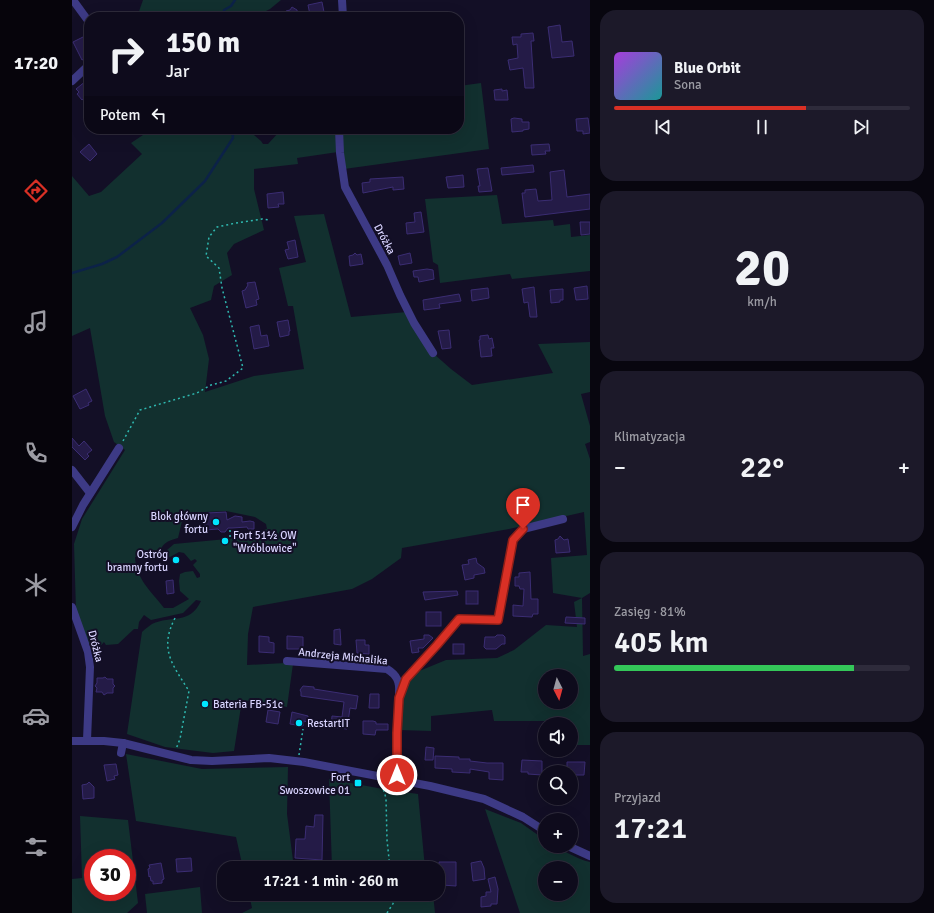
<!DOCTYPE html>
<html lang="pl">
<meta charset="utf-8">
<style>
:root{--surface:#0e0b1c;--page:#1c1929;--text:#f1f3f6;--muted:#9b9ba3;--line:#2e2b3b;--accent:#d93025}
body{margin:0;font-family:Signika,sans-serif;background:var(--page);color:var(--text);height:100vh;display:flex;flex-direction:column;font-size:15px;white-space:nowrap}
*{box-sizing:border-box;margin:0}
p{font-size:13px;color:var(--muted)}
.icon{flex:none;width:22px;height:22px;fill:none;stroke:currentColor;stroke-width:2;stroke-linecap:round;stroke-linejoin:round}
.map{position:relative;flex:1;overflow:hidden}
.side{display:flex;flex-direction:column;gap:10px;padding:10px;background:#08060f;width:344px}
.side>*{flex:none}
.top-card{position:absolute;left:12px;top:12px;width:380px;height:122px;border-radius:16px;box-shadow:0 4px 16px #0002,0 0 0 1px var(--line);background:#0e0b1c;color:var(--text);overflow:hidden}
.needle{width:26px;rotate:174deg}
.fabs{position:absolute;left:466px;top:669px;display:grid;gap:8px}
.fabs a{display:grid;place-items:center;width:40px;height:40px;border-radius:50%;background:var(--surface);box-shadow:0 4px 16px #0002,0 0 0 1px var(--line);font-size:20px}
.speed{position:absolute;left:12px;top:849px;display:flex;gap:8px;font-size:20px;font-weight:700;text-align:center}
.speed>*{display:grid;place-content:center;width:52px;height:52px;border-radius:50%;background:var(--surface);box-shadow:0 4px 16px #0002,0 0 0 1px var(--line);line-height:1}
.speed .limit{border:6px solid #d22;background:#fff;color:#111}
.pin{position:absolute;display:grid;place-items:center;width:34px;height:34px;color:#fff;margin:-41px -17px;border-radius:50% 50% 50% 0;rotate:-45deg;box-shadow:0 0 4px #0007}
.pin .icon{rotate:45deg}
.me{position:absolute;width:44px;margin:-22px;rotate:0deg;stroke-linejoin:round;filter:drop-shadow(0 0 3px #0008)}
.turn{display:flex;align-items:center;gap:14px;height:84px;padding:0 16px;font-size:18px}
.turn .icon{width:52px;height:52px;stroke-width:2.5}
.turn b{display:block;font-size:28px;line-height:34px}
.then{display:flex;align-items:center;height:38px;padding:0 16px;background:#0003;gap:8px;font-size:15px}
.big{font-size:30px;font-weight:600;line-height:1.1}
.side .tile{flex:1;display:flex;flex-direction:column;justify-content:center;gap:6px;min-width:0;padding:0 14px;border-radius:16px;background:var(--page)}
.side .dial{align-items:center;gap:0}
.dial b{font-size:52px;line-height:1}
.song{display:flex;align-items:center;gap:12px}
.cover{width:48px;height:48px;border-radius:6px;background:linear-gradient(135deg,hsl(280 70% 55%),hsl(180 70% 35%))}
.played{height:4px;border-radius:2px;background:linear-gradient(90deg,var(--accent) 65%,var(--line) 65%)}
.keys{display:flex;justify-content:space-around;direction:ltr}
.heat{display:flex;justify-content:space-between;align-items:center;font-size:22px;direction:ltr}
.charge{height:6px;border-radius:3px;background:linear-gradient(90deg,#34c759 81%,var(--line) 0)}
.trip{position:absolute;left:145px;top:861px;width:228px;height:40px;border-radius:16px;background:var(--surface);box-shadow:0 4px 16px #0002,0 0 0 1px var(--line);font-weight:600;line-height:40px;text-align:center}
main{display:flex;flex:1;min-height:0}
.menu{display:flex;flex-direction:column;width:72px;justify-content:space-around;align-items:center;background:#06040b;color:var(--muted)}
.menu .icon{width:28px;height:28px}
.menu .selected{color:var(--accent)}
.menu b{font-size:18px;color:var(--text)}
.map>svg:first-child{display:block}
.green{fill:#12302f;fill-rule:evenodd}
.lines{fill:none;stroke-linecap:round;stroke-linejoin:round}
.stream{stroke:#0c2248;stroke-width:2.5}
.building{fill:#241b47;stroke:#3b2d73}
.path{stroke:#2fb8b0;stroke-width:1.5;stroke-dasharray:2 3;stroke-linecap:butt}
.minor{stroke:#3d3a85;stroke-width:8}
.route-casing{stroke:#8d1f18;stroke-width:10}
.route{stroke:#d93025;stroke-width:7}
.poi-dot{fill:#00e5ff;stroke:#130f26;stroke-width:1.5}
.labels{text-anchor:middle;stroke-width:4;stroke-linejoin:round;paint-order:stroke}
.street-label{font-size:11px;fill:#d9d4ff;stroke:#130f26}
.poi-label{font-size:11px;fill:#d9d4ff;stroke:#130f26;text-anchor:end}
</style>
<main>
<nav class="menu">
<b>17:20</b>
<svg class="icon selected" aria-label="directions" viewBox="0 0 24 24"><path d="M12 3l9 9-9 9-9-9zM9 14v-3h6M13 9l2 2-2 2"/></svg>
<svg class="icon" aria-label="music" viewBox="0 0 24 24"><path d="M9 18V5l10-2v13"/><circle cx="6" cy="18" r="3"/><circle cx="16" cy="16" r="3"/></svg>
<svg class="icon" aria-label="phone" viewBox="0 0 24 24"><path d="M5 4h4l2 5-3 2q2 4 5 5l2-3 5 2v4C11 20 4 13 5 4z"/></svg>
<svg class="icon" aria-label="climate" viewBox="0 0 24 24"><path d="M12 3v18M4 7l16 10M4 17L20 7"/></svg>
<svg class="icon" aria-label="car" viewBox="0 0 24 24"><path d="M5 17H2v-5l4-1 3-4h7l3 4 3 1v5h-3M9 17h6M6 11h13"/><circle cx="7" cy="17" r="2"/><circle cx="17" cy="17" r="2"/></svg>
<svg class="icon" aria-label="filters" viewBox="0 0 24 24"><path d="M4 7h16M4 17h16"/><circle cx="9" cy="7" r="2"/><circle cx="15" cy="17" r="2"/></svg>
</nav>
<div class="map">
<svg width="518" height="913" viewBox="0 0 518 913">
<rect width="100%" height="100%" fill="#130f26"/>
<g class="green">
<polygon points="71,0 209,0 198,9 182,17 65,17"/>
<polygon points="409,83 417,149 272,169 270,129 387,129 387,86"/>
<path d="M80,129h95l14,12 2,3h5l11,-12 7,-3h50l2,23 -41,6 1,6 -44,5v20l10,41 -30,14 -7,9 5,22 -18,11 -3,14 -21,8 13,27 6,24 -4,33 49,-16 50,-7 -11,-63h-5l-9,-38 27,-6 -12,-46 30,-2 27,103 56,-5 27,42 17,15 21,16 81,-12 -15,-29 52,-2v50l-9,2 9,32v16l-5,2 5,15v134l-8,5 1,58 7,-2v91h-19v-21h-18l-1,-3h-58l-2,-11 -61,6v15l-32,-1 1,-25 12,-31 34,-14 51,-2 17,-8 32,-25 31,2 -3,-25 8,-4 -29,-5 -2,-35 36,-3 -3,-43 -75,17 -107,19 -1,10 -29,21 -20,10 -99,18 -5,27 -1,31 38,-2 8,1 -6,43 -45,-7 -8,51 -21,2 -48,-6 -38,-13 15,-102c3,-3 7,-6 10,-8 19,-9 38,1 49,-23l-5,-1 -13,13 -32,7 -7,-5 -5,7 -1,7h-4l-16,15 -12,1 -2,-3 -11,12 -17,-43 -2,-67 8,-25 43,-69 -11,-8 -9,-26 -15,-88 -18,8v-160l17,20 12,-4 41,-38 -11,-11zM154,511l29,6 11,7 1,5 -7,2v5l-86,8 -7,6 -4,7h7l9,-5 5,1 7,8 4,-2 2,2 -4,4 7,9v3l-3,1 -4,-7 -8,1 -5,2 -1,7 1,10 9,8 -16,9h-9c-13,-17 -28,-29 -29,-51l22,2c5,-14 6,-17 21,-21l6,-25zM473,676h26v26h-26z"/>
<polygon points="425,195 430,224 481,220 482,226 498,224 499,237 518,235 518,271 440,279 438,274 368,283 366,265 361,262 353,199"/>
<polygon points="54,754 130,769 216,767 215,814 222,868 171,868 164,837 64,821"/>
<polygon points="257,779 311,789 346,794 353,868 260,868"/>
<path d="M413,809l36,14 24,17v6c16,0 29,13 45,16v51h-70zM473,868h26v26h-26z"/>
<path d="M8,816l48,4 10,83 -11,10h-55v-34l10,-1zM21,858h34v34h-34z"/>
<polygon points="128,887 130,913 75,913 73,894"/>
<polygon points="177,894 361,894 363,913 170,913 180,908"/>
</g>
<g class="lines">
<g class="stream">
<polyline points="152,17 152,10 159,6 163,0"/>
<polyline points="0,273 30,264 45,257 90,223 133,181 161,138 160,129"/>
</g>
</g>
<g class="building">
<polygon points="250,2 252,12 238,15 236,5"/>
<polygon points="220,7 225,10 226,17 216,17 214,11 218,10"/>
<polygon points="488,25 490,42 500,41 502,56 480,58 476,27"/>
<polygon points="461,33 462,41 459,41 462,88 453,88 451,68 438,70 436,60 446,58 445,44 441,45 440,37 449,37 449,34"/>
<polygon points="17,34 17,47 13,49 16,57 10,60 1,42"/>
<polygon points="14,81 17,85 17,94 10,100 5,94 7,92 4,89"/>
<polygon points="430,89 430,91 435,90 436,100 423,100 422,90"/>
<polygon points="442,118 450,119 450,122 457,122 457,129 451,130 451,131 440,132 439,119"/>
<polygon points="516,118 518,133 511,134 511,131 505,131 504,119"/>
<polygon points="17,144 25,154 18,161 8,152"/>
<polygon points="477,144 478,151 473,151 474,154 460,155 459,145"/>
<polygon points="461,165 462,172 430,175 429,168"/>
<polygon points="416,168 420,191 407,192 406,186 408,186 405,169"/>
<polygon points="492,170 495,197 518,194 518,209 453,217 450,193 453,193 453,190 464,189 466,201 480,200 478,172"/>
<polygon points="391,175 392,187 376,188 374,177"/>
<polygon points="331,177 332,189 321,190 321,187 291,193 290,183 298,182 298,179"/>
<polygon points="211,192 212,204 206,204 207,207 196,208 195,194"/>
<polygon points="349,212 352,232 335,234 334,223 343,222 342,213"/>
<polygon points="508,222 518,222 518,234 509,235"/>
<polygon points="223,240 226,257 216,259 213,250 217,249 215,242"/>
<polygon points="283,253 285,255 289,254 291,264 278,266 277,256 281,255"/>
<polygon points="338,253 340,263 328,265 326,256"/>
<polygon points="355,269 361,270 362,279 347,282 346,277 342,277 341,271"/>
<polygon points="183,282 187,299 184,300 185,305 174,308 170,291 173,290 176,285 175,283"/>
<polygon points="515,286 516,299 504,300 502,288"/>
<polygon points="462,287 465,317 458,317 456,302 452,303 450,289"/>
<polygon points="416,288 417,298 400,301 399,290"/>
<polygon points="491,289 491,300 488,300 488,302 479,303 478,290"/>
<polygon points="387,294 389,301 367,304 368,308 352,310 351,300"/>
<polygon points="216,320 218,331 217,331 217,335 208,337 205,322"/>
<polygon points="187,325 189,336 195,335 197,346 182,349 178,327"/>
<polygon points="377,330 379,348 370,349 366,331"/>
<polygon points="416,335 417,339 420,338 422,348 419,348 420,356 409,357 407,340 408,340 408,336"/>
<polygon points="14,389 20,401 16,403 17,405 8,409 1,396"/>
<polygon points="0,438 7,446 12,441 20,450 15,454 17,456 13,460 0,447"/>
<polygon points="154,512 155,520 163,516 170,517 170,522 178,521 182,522 182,529 176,529 175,527 160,528 156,528 153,532 149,532 146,529 133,530 132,519 134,519 135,513"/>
<polygon points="488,536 492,540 496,539 498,552 484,553 483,540 486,539"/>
<polygon points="404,558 405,563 412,568 413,573 402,575 402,578 393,580 390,565 397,564 396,560"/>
<polygon points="458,572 459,599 466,599 466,614 461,614 460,617 441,616 441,605 451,606 452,589 448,589 447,586 443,586 443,577 447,577 447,573"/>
<polygon points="101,580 102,593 95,594 94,581"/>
<polygon points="385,591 386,595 353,600 351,592"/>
<rect x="394" y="591" width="12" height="13"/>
<rect x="354" y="612" width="15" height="14"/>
<polygon points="494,617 513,618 513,624 493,623"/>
<polygon points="268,629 269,645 262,644 262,630"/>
<polygon points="352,635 357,635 361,638 351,648 346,648 347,652 340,653 338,641 352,639"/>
<polygon points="425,635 431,635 433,637 433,644 430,644 424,649 414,649 412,647 413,637 423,637"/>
<polygon points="187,636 197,637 197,642 202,643 202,653 187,652"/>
<polygon points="215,636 231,637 231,649 215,649"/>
<polygon points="284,640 293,640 293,645 297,645 297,654 285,653"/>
<rect x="381" y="644" width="11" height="10"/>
<polygon points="33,677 35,679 41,679 41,684 43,686 41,688 41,693 35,693 32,695 30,692 24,692 25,688 23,686 25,683 25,678 31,678"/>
<polygon points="231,686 242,687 242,689 286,696 284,709 278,708 275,729 259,727 260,716 270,717 272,702 229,696 229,692 228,690"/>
<polygon points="298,694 307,694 307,708 297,708"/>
<polygon points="196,710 208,712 206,724 194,722"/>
<polygon points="220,712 236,716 235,722 232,721 231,726 218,724"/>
<polygon points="291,721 301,721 304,722 304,724 316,724 316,730 304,730 303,735 291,734"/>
<polygon points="354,747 362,748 361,760 353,760"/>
<polygon points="363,756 387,757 387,759 398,759 398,761 415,763 431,763 431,780 417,779 417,772 411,771 398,769 398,773 380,772 380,769 363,768"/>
<polygon points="450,760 470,761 470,775 456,774 456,772 449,772"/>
<polygon points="495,762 513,762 512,775 499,775 499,772 495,772"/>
<polygon points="44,764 46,775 42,776 43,779 35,781 32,765"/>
<polygon points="17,782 22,787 22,798 11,799 10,785 15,784"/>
<polygon points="243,815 251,815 250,860 223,858 224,839 233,839 234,826 242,827"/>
<polygon points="119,858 120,871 105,872 104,859"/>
<polygon points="409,861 412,868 413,879 401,881 399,863"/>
<polygon points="367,862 384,862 384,886 370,885 370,870 367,870"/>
<polygon points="89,863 92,879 90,880 90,883 81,884 81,881 79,881 78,876 77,877 76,869 78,868 77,865"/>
<polygon points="423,877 426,889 425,904 419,904 419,906 409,907 409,897 414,896 414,892 419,892 416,879"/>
</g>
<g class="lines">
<g class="path">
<polyline points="51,441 68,410 125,393 139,385 154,381 171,368 150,288 147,268 134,256 137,237 145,227 164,223 190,219 197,220"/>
<polyline points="158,530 158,537"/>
<path d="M103,618c-16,31 -3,46 14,73l-9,48 -4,10"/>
<polyline points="227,755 231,729"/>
<polyline points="310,785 314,798 315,840 318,868"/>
<polyline points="315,913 322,902 321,894"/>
</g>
<g class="minor">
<polyline points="1,0 17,22"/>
<polyline points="270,0 271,17"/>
<polyline points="0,81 17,65"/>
<polyline points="267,129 268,153 273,187 315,265 328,295 342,323 361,353"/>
<polyline points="0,470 18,493"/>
<polyline points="0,527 11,505 47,448"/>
<polyline points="0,607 16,652 18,667 15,740"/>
<path d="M215,661l100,8c10,6 13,13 12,24"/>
<polyline points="0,741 32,741 51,743 119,760 140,761 197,758 232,762 358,786 412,799 451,817 473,831"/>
<polyline points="49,753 51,743"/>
<polyline points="325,780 325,733 327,698 334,679 365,645 387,619 426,620 441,540 451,529 491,519"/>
<polyline points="496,846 518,856"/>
</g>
</g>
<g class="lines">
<g class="route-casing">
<polyline id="route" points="325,775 325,733 327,698 334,679 365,645 387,619 426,620 441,540 451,529"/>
</g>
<use href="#route" class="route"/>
</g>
<g class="poi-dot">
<circle cx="144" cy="522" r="4"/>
<circle cx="153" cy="541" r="4"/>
<circle cx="104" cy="560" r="4"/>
<circle cx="133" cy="704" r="4"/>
<circle cx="227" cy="723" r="4"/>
<rect x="282" y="779" width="8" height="8" rx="2"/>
</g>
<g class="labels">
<g class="street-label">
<text transform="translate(313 239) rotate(62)" y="4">Dróżka</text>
<text transform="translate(24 646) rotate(76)" y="4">Dróżka</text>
<text transform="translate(271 656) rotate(6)" y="4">Andrzeja Michalika</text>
</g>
<g class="poi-label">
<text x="136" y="520">Blok główny<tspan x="136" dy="13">fortu</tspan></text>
<text x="161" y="539" text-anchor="start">Fort 51½ OW<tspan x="161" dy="13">"Wróblowice"</tspan></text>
<text x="96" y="558">Ostróg<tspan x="96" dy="13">bramny fortu</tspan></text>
<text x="141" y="708" text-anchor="start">Bateria FB-51c</text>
<text x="235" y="727" text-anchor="start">RestartIT</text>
<text x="278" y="781">Fort<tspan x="278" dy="13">Swoszowice 01</tspan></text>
</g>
</g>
</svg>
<div class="fabs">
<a><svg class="needle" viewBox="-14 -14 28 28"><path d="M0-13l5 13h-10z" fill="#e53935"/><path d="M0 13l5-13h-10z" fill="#9b9ba3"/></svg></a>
<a><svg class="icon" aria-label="sound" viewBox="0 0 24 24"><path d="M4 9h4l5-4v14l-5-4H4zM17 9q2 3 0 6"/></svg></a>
<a><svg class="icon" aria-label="search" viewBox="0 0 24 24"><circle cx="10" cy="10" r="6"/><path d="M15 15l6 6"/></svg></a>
<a>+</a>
<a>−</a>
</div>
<div class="speed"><div class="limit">30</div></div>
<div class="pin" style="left:451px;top:529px;background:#d93025"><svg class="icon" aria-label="arrive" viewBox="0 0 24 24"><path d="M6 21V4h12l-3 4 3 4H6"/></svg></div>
<svg class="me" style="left:325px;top:775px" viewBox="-20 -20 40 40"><circle r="17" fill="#d93025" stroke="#fff" stroke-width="3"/><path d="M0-11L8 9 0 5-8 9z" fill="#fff"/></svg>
<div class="trip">17:21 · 1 min · 260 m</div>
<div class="top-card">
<div class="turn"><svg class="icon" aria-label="right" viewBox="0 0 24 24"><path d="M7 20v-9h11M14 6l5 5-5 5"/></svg><div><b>150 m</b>Jar</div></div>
<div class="then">Potem<svg class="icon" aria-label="left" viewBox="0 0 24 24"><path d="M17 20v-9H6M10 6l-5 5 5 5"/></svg></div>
</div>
</div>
<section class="side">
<div class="tile">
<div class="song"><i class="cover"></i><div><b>Blue Orbit</b><p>Sona</p></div></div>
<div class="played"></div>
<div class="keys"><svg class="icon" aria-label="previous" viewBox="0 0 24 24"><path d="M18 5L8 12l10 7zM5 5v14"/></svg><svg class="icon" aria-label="pause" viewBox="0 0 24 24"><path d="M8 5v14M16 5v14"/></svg><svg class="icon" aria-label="next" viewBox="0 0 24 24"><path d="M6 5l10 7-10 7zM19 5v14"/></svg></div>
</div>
<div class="tile dial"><b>20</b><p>km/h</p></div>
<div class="tile"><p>Klimatyzacja</p>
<div class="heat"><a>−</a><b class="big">22°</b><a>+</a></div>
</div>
<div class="tile"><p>Zasięg · 81%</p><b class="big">405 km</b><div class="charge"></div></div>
<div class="tile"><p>Przyjazd</p><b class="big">17:21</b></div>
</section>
</main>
